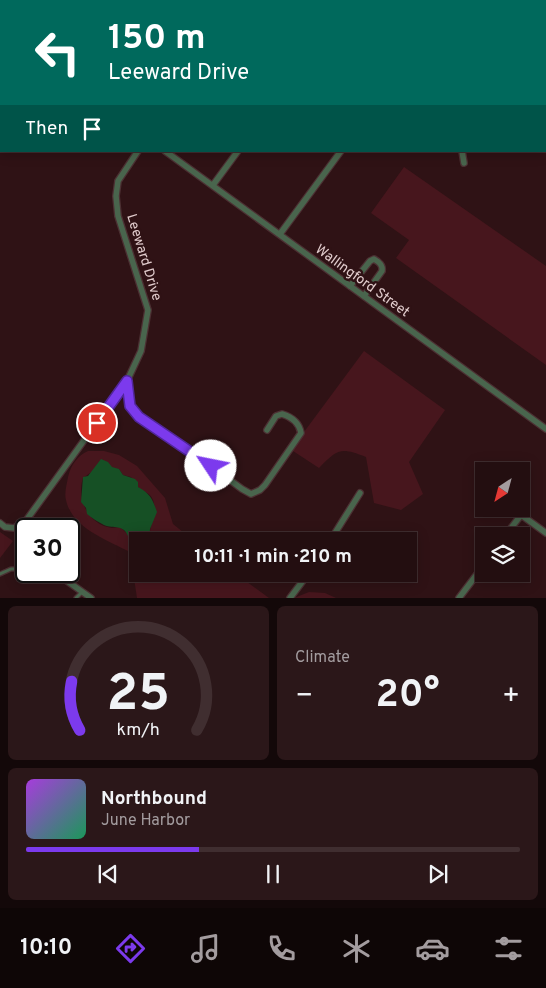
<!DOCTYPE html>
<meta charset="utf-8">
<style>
:root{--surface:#230e10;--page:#2b1719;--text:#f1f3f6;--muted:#a39c9f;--line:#402e30;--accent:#7c3aed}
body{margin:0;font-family:Overpass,sans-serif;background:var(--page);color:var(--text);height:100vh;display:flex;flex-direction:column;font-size:19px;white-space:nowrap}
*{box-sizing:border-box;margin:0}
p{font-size:16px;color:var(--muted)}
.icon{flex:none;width:28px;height:28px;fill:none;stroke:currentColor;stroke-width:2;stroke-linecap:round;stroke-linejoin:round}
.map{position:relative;height:598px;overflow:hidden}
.drawer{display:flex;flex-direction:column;gap:8px;padding:8px;background:#130809;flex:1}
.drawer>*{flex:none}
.guide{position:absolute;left:0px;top:0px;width:546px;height:152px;box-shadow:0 2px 12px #0003,0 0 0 1px var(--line);background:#00695c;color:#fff;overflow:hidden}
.needle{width:32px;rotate:216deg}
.buttons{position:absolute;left:475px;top:462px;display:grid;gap:10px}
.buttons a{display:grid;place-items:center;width:55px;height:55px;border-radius:0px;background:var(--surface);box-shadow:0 2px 12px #0003,0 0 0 1px var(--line);font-size:25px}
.speed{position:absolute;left:15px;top:518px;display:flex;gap:10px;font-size:25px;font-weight:700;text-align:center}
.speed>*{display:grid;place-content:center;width:65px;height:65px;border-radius:50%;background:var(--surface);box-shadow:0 2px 12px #0003,0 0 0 1px var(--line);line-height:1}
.speed .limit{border:2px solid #111;border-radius:8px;background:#fff;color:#111}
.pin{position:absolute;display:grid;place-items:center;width:42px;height:42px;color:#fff;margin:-21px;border:2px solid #fff;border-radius:50%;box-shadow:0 1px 5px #0007}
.me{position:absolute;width:55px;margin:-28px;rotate:304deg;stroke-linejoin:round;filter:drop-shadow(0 0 4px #0008)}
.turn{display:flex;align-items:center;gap:18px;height:105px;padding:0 25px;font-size:22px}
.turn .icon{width:65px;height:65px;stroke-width:2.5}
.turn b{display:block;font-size:35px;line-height:42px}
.then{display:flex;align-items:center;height:48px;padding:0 25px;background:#0003;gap:10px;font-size:19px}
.big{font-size:38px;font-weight:700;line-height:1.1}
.drawer .tile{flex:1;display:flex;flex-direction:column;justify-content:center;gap:8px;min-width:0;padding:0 18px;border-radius:8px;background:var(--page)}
.drawer .dial{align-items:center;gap:0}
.dial svg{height:130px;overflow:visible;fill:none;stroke:var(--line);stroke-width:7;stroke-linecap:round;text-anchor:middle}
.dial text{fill:var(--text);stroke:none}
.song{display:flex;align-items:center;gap:15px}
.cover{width:60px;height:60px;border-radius:8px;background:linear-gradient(135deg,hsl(280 70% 55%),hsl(150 70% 35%))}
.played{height:5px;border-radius:2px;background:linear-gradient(90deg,var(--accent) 35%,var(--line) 35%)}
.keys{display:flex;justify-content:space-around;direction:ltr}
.heat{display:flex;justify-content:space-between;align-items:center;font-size:28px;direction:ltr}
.drawer .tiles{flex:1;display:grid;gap:8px;grid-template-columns:1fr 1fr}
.tile:last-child{grid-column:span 2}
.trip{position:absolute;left:129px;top:532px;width:288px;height:50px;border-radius:0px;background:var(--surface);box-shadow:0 2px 12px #0003,0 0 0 1px var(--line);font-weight:700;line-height:50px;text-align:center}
.tab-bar{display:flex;height:80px;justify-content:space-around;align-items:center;background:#0e0606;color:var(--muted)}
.tab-bar .icon{width:35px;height:35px}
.tab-bar .current{color:var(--accent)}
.tab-bar b{font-size:22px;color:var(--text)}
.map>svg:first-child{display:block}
.green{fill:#47161d;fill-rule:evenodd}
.water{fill:#165025}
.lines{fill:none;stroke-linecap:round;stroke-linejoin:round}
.lane-casing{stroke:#4c3033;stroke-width:5.5}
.street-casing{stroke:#4c3033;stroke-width:8}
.lane{stroke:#49654d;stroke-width:3}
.street{stroke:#49654d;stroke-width:5.5}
.route-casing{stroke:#51269a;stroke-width:12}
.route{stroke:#7c3aed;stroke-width:9}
.labels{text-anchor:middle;stroke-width:5;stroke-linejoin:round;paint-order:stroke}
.street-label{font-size:14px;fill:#e2cdce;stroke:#2f1215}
</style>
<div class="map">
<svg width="546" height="598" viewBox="0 0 546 598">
<rect width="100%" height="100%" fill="#2f1215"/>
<g class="green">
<polygon points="404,167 546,266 546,365 396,258 409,240 371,213"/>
<path d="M364,351l81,59 -36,52 14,32 -22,16 -27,-7 -8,-46c-26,-10 -28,-8 -47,11l-26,-17 11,-19z"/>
<path d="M88,451h16l15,4 18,11 28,32 8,26 21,17h-56v33h98l33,24h-132l-7,-46c-23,-12 -58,-24 -64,-52 -2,-7 1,-16 2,-23 3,-12 9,-21 20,-26zM119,469l4,6 8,2c2,3 4,8 7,10 5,5 12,5 15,13 5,14 -5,26 -3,39l-19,-2 -11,-10c-3,0 -5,1 -8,1 -24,-3 -36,-30 -29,-50l7,-5z"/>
<polygon points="0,532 13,541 0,558"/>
<polygon points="309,592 325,593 336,598 294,598"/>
</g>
<path class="water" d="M101,459l7,3 4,5 7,2 4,6 12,4 3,3v5c12,6 15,13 19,25l-7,17 -1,12 -21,-5c-5,-12 -14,-7 -24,-11 -6,-3 -12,-7 -17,-11l-1,-6 -5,-6 2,-25 5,-1z"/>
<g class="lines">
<g class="lane-casing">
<g id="lane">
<polyline points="0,574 11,569 26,569"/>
<polyline points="76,598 82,592"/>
</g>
</g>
<g class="street-casing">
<g id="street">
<polyline points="97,0 98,1"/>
<polyline points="145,1 145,0"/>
<polyline points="246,1 247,0"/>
<polyline points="347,1 348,0"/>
<polyline points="0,33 1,33"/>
<polyline points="545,66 546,66"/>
<polyline points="545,141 546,147"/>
<polyline points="165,151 546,429"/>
<polyline points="462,151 464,163"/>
<polyline points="213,185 238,151"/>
<polyline points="280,234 341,151"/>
<path d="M350,286l20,-25 4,-2c5,3 9,6 8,12l-18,25"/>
<path d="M127,381l4,25 8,11 72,49 31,23 9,5 9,-4 5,-5 36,-52c-2,-11 -9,-16 -19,-19l-6,2 -9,14"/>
<polyline points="513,509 546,533"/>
<polyline points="0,523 5,527 14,528 25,522 127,381 141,351 148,310 118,216 116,196 118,181 138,151"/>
<polyline points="505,536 521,515"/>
<polyline points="330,541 360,493"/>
<polyline points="53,571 91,598"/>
<polyline points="290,598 308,574"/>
<polyline points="459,598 484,565"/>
</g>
</g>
<use href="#lane" class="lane"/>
<use href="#street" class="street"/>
</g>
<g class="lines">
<g class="route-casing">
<polyline id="route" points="97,423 127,381 130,406 139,417 211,466"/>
</g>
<use href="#route" class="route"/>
</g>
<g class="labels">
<g class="street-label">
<text transform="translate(145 257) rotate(73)" y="5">Leeward Drive</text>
<text transform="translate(363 280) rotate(36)" y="5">Wallingford Street</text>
</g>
</g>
</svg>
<div class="buttons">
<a><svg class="needle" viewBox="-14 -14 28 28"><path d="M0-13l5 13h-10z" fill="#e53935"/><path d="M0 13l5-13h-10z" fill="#a39c9f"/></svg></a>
<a><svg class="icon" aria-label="layers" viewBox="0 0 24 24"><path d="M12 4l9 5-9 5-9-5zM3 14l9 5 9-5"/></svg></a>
</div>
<div class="speed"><div class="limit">30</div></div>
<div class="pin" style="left:97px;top:423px;background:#d93025"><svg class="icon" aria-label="arrive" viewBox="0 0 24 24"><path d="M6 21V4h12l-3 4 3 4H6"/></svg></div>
<svg class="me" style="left:211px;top:466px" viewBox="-20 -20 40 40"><circle r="19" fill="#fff"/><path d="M0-13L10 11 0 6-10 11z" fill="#7c3aed"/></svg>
<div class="trip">10:11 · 1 min · 210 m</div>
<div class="guide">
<div class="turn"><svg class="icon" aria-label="left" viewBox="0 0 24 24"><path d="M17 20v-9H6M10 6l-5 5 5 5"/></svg><div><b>150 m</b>Leeward Drive</div></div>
<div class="then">Then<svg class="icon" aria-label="arrive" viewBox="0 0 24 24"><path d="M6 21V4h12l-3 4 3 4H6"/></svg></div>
</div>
</div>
<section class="drawer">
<div class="tiles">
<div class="tile dial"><svg viewBox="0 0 100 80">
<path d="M14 69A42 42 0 1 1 86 69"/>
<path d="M14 69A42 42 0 0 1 9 39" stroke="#7c3aed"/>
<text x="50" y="56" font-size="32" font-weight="700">25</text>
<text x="50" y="72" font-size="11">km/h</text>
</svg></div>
<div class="tile"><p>Climate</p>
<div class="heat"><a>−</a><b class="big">20°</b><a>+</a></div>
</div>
<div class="tile">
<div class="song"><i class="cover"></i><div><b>Northbound</b><p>June Harbor</p></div></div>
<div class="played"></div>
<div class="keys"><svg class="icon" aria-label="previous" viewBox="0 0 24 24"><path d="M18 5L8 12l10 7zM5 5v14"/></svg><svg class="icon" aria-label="pause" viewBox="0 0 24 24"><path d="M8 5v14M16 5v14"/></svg><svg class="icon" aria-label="next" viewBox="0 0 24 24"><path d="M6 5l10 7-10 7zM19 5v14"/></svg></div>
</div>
</div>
</section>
<nav class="tab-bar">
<b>10:10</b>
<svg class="icon current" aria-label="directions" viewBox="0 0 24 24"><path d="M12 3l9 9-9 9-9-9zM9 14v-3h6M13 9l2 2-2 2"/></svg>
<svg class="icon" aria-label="music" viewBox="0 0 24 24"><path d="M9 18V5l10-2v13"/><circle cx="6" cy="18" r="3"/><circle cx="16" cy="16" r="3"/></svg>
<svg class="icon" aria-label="phone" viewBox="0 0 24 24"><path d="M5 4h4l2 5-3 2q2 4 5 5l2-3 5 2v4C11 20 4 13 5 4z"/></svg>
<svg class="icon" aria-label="climate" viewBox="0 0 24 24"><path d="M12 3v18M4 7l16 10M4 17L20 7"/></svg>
<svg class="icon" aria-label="car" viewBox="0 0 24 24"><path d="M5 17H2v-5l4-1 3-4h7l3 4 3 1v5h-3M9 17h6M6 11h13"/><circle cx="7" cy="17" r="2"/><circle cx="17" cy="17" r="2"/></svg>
<svg class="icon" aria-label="filters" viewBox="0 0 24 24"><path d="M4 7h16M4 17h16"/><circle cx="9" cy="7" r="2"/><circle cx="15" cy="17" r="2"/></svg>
</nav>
